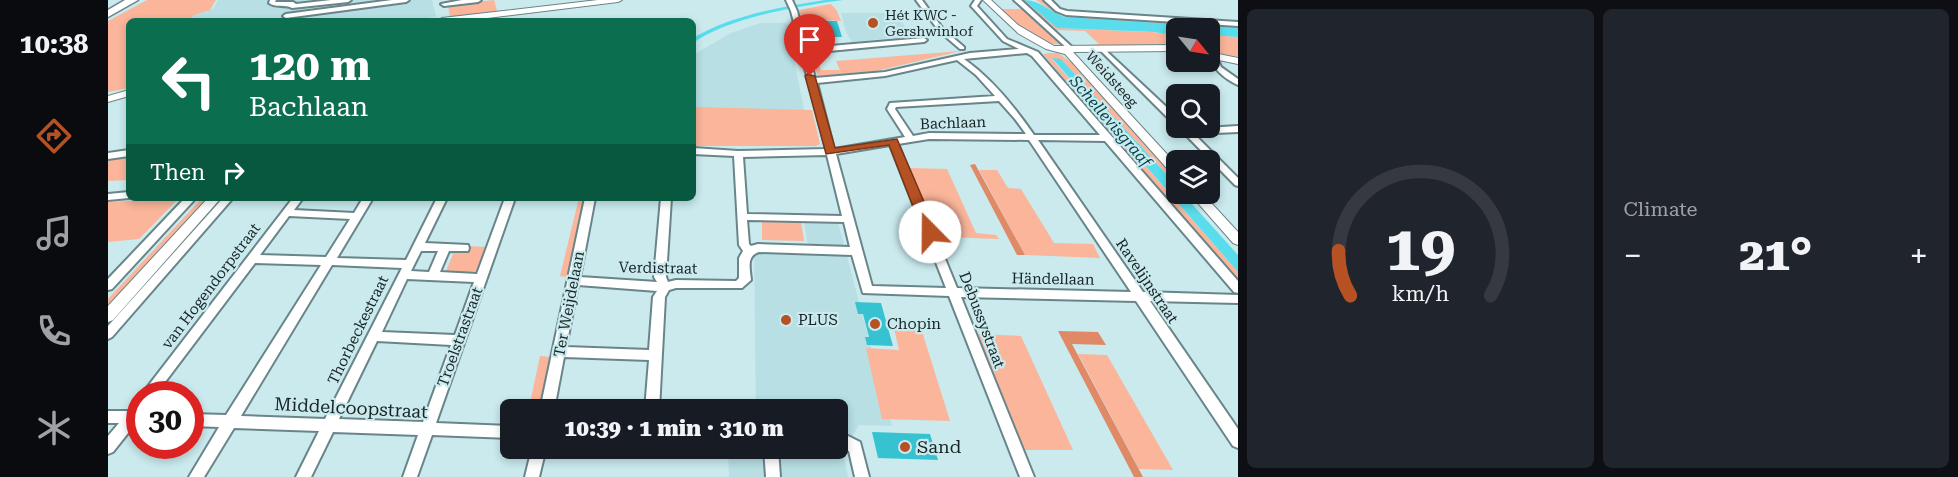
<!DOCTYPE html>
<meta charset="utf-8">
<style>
:root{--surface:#171b24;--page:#20242c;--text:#f1f3f6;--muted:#9ea1a6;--line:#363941;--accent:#b65124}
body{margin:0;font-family:"Roboto Serif",serif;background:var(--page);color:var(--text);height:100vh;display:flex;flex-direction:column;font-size:22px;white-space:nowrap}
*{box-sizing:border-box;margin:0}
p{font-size:20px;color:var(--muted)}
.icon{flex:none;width:33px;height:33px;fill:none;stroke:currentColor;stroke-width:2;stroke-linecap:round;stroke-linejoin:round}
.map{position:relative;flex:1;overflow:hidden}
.side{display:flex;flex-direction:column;gap:9px;padding:9px;background:#0d0f14;width:720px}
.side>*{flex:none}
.banner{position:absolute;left:18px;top:18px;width:570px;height:183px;border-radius:9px;box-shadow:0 3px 9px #0003;background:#0b6e4f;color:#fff;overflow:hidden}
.needle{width:39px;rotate:120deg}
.buttons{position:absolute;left:1058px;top:18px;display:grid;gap:12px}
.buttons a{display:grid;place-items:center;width:54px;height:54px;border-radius:9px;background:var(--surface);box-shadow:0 3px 9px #0003;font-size:30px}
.speed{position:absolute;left:18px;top:381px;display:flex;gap:12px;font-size:30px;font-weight:700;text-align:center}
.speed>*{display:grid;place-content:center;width:78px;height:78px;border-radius:50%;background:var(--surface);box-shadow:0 3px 9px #0003;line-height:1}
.speed .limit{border:9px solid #d22;background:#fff;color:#111}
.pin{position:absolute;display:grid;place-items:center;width:51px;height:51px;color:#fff;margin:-62px -26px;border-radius:50% 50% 50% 0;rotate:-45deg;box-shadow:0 0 6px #0007}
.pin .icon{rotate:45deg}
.me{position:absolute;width:66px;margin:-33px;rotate:338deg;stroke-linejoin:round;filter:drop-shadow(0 0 4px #0008)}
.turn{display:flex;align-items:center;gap:21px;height:126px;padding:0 24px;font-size:27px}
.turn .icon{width:78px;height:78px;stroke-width:2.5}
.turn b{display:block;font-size:42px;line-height:51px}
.then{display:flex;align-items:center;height:57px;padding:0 24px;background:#0003;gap:12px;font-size:22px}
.big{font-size:45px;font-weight:800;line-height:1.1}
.side .widget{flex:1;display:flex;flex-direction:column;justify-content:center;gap:9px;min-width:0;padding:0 21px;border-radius:9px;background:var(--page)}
.side .dial{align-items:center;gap:0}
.dial svg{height:156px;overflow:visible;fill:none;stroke:var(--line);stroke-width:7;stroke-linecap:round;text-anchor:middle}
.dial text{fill:var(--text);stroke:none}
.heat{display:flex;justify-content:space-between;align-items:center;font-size:33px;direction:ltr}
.side .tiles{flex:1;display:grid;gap:9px;grid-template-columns:repeat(2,1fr)}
.trip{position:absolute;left:392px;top:399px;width:348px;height:60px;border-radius:9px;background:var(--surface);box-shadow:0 3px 9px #0003;font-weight:800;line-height:60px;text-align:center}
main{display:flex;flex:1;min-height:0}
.tabs{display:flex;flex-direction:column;width:108px;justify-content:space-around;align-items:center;background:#090b0e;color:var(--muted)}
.tabs .icon{width:42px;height:42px}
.tabs .current{color:var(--accent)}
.tabs b{font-size:27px;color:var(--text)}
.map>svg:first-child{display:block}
.built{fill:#b7dfe4}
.green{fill:#fab59a}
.forest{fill:#df8967}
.water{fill:#59ddec}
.building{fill:#36c2d1}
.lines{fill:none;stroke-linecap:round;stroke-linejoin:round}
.minor-casing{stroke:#698589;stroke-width:4}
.tertiary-casing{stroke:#698589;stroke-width:2}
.primary-casing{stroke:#698589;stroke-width:3}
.minor{fill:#fff;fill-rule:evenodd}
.tertiary{fill:#fff;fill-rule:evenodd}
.primary{fill:#fff;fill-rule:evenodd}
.route{fill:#b65124;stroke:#763517;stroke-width:1.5}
.poi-dot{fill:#b65124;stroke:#caeaee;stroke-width:2}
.labels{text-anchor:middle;stroke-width:4.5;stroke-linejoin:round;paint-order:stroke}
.far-poi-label{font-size:14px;fill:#182426;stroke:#caeaee;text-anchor:start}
.far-street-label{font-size:14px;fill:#182426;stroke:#caeaee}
.street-label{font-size:15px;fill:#182426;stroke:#caeaee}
.poi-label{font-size:15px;fill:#182426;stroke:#caeaee;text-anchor:start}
.water-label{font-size:16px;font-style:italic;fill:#05444a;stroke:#caeaee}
.near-street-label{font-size:18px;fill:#182426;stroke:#caeaee}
.near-poi-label{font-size:18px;fill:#182426;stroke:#caeaee;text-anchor:start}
</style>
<main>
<nav class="tabs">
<b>10:38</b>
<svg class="icon current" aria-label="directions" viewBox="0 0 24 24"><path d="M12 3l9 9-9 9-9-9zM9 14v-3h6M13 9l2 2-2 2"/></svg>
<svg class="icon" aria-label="music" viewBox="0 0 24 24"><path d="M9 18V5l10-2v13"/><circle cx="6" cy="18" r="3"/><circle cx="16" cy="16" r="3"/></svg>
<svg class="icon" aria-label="phone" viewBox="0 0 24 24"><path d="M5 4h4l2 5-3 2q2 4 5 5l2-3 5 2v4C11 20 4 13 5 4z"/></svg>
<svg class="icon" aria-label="climate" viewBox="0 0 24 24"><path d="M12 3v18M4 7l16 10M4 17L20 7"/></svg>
</nav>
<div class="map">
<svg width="1130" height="477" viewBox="0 0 1130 477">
<rect width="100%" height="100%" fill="#caeaee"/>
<g class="built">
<polygon points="110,0 324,0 328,16 309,21 80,21 86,15 105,9"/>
<polygon points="733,13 788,13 803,36 744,42 738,32"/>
<polygon points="652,23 679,23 703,145 585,144 585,55 623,33"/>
<polygon points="728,215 784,426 751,425 735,452 740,477 621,477 620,449 729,448 729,410 648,409 646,243 700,245 695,216"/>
</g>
<g class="green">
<polygon points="39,0 108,0 102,10 86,15 80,21 21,21 21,88 0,92 0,21"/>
<polygon points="386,0 389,11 358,17 358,15 342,17 340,5"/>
<polygon points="912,0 916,0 949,28 1062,33 1068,36 1068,44 973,46 991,44 977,31 949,30"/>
<polygon points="928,0 935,0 952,14 1130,25 1130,28 963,18 947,13"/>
<polygon points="723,4 729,11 733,21 699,19 700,25 696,25 691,10"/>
<path d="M892,9h24l36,35c-20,3 -47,-21 -60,-35z"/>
<polygon points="1101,35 1130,37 1130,57 1101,51"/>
<polygon points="853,51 768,71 710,76 703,55 708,55 713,70 732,70 728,61"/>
<polygon points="942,53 950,53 964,63 1068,179 1068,185 953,59 944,59 1130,272 1130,280 935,54"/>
<polygon points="585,107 704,110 712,144 708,146 585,146"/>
<polygon points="21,155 21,180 0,181 0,158"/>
<polygon points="802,168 839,169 868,233 888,235 891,239 835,237 841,254 836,254"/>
<polygon points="871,170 889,170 900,188 913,189 946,243 985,244 992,258 917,255"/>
<polygon points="71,198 31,239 0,242 0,202"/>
<polygon points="94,198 102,198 0,308 0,299"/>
<polygon points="471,198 479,199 463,278 452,276"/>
<polygon points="693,221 696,241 654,240 654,222"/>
<polygon points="358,246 379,247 369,271 354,274 330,272 338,271 345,254 340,253 341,250"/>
<polygon points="786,328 813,328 842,421 774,419 758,348 791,350"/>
<polygon points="869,334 913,336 965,450 915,450"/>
<polygon points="970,354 999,355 1065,470 1031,469"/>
<polygon points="432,356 443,357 431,408 421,408"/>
<polygon points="239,410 320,414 317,421 293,417 241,415"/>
</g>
<g class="forest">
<polygon points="867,164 917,255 909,255 862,165"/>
<polygon points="950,331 990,332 998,345 964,344 1035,477 1026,477"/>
</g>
<g class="water">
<path d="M717,0h18c-44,6 -113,17 -150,43v-5c39,-23 87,-31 132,-38z"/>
<path d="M916,0c16,0 26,12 41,17l173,11v9l-29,-2v-7h-33v8l-21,-4 -98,-4z"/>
<polygon points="944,58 953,59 1068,185 1068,194 1075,194 1130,255 1130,272"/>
</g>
<g class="building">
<polygon points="711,21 729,21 734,37 716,37"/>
<polygon points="747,302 773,303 785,346 759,345 757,337 761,337 755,314 750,314"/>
<polygon points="764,432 822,434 830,460 770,458"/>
</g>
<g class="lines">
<g class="minor-casing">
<g id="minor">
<path d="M162,0h6l-1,2h18l3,2 35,-4h20l-3,2 -56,6c-7,-4 -17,0 -23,-5z"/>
<polygon points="284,0 301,0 298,2 178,18 175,16 178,14"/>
<polygon points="354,0 373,0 370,2 336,6 333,4"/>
<path d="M678,0h6l5,11 10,37 117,-10 3,2 -3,2 -116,11 7,25 70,-6 85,-19 49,-4 -16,-8 -31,-34 -1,-1 4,-6h6l-4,6 30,33 31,13 200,229v12l-4,-1 -129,-151 -67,-1 105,152 95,3v8l-88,-2 88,128v19l-5,-2 -97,-145 -175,-4 73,180h-14l-71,-181 -86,-3 -11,-38 -93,-3c-13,4 -9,17 -8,28l-9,8h-66l-7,2 -4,7 -6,113h-14l4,-50 -85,-3 -10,53h-14l45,-212h10l-15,79 77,5 -3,-5 7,-79h10l-5,79 2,5 8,-2 60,1 3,-3v-20l4,-7 -4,-6 -5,-89 -41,-2v-6l45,3 88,-2 -25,-96 -2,-2 2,-2 -10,-38zM919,53l5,3 68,79h-66c-20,-29 -42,-56 -70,-76zM849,60l19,15 19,21 -105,7 -3,6 18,28 -71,12 -17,-66 68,-7zM891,101l16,18 11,15 -97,-1 -16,3 -18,-27 1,-2zM821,139l100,1 102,152 -174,-4 -59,-144zM782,145l56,143 -74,-2 -36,-132zM719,155l15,61 -95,-2 -4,-57zM639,220l97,2 6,25 -92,-3 -7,2 -2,-2zM470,285l79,6 -4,6 -4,53 -83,-3z"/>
<polygon points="808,0 814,0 835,29 856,47 856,49 852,49 831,31"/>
<polygon points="906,0 913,0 965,48 965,50 961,50"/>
<polygon points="936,0 943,0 952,9 959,11 1130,22 1130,26 958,15 948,11"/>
<polygon points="994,47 1068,116 1068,124 1065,123 992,50 990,49"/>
<path d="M1101,53h6l6,14 17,12v6c-13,-6 -27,-17 -29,-32z"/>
<polygon points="1130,126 1130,132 1086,134 1130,178 1130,186 1127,185 1071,128 1079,128 1081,129"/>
<polygon points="21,150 21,156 0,159 0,153"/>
<polygon points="21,192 21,198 0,200 0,194"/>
<polygon points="77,198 88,198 4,289 0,290 0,279"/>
<polygon points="115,198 125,198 4,337 0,339 0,326"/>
<path d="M185,198h10l-9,12 60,3 9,-15h10l-36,60 69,2 31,-62h10l-22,45 43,2 1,3 -1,3h-19l-9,21 37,2 28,-76h10l-79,225 74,3v12l-78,-3 -15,42h-14l15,-42 -85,-3 -22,45h-15l23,-46 -85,-3 -30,49h-15l30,-50 -29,-1v-12l36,1 95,-150 -66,-2 -99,131h-14zM181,216l61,3 -24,38 -66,-2zM313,251h17l-9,21 -18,-1zM224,265l70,3 -77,151 -84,-3zM299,279l67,3 -19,53 -73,-3zM269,341l74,4 -28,77 -84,-3z"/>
<polygon points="32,401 32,421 28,423 5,452 0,454 0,436 11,423 0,423 0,411 21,411 27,403"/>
<polygon points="729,435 740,436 752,442 761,477 747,477 741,451 729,448"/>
<polygon points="424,448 438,448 431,477 417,477"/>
<polygon points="656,448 670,448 672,477 658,477"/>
</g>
</g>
<g class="tertiary-casing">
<g id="tertiary">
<polygon points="490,0 514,0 510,2 355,21 330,21 334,18"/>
<polygon points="875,0 883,0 910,25 946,46 1068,45 1068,51 965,52 1068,164 1068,175 1064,174 957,54 938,49 911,34"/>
<polygon points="1101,52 1130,58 1130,64 1101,58"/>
<polygon points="21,90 21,96 0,102 0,96"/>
<polygon points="1082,194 1095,194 1130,232 1130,245 1125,243"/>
<polygon points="100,198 113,198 5,320 0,322 0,306"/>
</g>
</g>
<g class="primary-casing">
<polygon id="primary" points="17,0 30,0 0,17 0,10"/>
</g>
<use href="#minor" class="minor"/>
<use href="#tertiary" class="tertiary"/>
<use href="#primary" class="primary"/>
</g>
<polygon class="route" points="699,74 707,76 727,148 789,139 829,232 827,235 817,235 815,232 781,145 718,154 697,76"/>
<g class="poi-dot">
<circle cx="765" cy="23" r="6"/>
<circle cx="678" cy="320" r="6"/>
<circle cx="767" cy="324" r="6"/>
<circle cx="797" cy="447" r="6"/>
</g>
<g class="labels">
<g class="far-poi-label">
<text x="777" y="20">Hét KWC -<tspan x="777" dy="16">Gershwinhof</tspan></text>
</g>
<g class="far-street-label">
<text transform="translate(1004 79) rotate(48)" y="5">Weidsteeg</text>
</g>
<g class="street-label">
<text transform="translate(845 123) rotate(-2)" y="5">Bachlaan</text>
<text transform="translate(550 268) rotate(1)" y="5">Verdistraat</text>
<text transform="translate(945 279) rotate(1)" y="5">Händellaan</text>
<text transform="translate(1039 281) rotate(56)" y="5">Ravelijnstraat</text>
<text transform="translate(103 286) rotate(-53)" y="5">van Hogendorpstraat</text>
<text transform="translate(461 304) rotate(-79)" y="5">Ter Weijdelaan</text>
<text transform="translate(874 320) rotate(69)" y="5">Debussystraat</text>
<text transform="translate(250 330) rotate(-64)" y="5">Thorbeckestraat</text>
<text transform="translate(352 337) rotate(-70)" y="5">Troelstrastraat</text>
</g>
<g class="poi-label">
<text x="690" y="325">PLUS</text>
<text x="779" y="329">Chopin</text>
</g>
<g class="water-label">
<text transform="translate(1003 121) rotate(49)" y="6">Schellevisgraaf</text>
</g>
<g class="near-street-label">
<text transform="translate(243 408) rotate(3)" y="6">Middelcoopstraat</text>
</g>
<g class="near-poi-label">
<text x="809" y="453">Sand</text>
</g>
</g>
</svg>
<div class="buttons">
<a><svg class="needle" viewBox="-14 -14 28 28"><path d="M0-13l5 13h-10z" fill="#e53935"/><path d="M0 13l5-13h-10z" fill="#9ea1a6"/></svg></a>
<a><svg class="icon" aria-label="search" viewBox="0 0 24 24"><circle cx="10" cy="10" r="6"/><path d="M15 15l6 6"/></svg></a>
<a><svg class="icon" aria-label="layers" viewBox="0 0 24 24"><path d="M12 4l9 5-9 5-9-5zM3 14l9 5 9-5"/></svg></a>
</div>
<div class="speed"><div class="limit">30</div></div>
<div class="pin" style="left:702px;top:76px;background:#d93025"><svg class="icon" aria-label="arrive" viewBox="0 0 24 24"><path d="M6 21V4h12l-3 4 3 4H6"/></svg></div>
<svg class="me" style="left:822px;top:232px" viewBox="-20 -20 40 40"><circle r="19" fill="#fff"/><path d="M0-13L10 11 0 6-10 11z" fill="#b65124"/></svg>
<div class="trip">10:39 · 1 min · 310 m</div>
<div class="banner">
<div class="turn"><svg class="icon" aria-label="left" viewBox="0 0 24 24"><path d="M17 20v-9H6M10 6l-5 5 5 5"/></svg><div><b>120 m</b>Bachlaan</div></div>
<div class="then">Then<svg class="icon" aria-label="right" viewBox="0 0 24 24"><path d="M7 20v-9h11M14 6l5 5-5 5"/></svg></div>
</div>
</div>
<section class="side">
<div class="tiles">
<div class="widget dial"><svg viewBox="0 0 100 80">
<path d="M14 69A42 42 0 1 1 86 69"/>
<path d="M14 69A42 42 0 0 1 8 46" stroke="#b65124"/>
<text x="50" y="56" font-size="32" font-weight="700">19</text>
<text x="50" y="72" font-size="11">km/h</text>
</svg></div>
<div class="widget"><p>Climate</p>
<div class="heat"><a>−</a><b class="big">21°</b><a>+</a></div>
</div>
</div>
</section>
</main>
